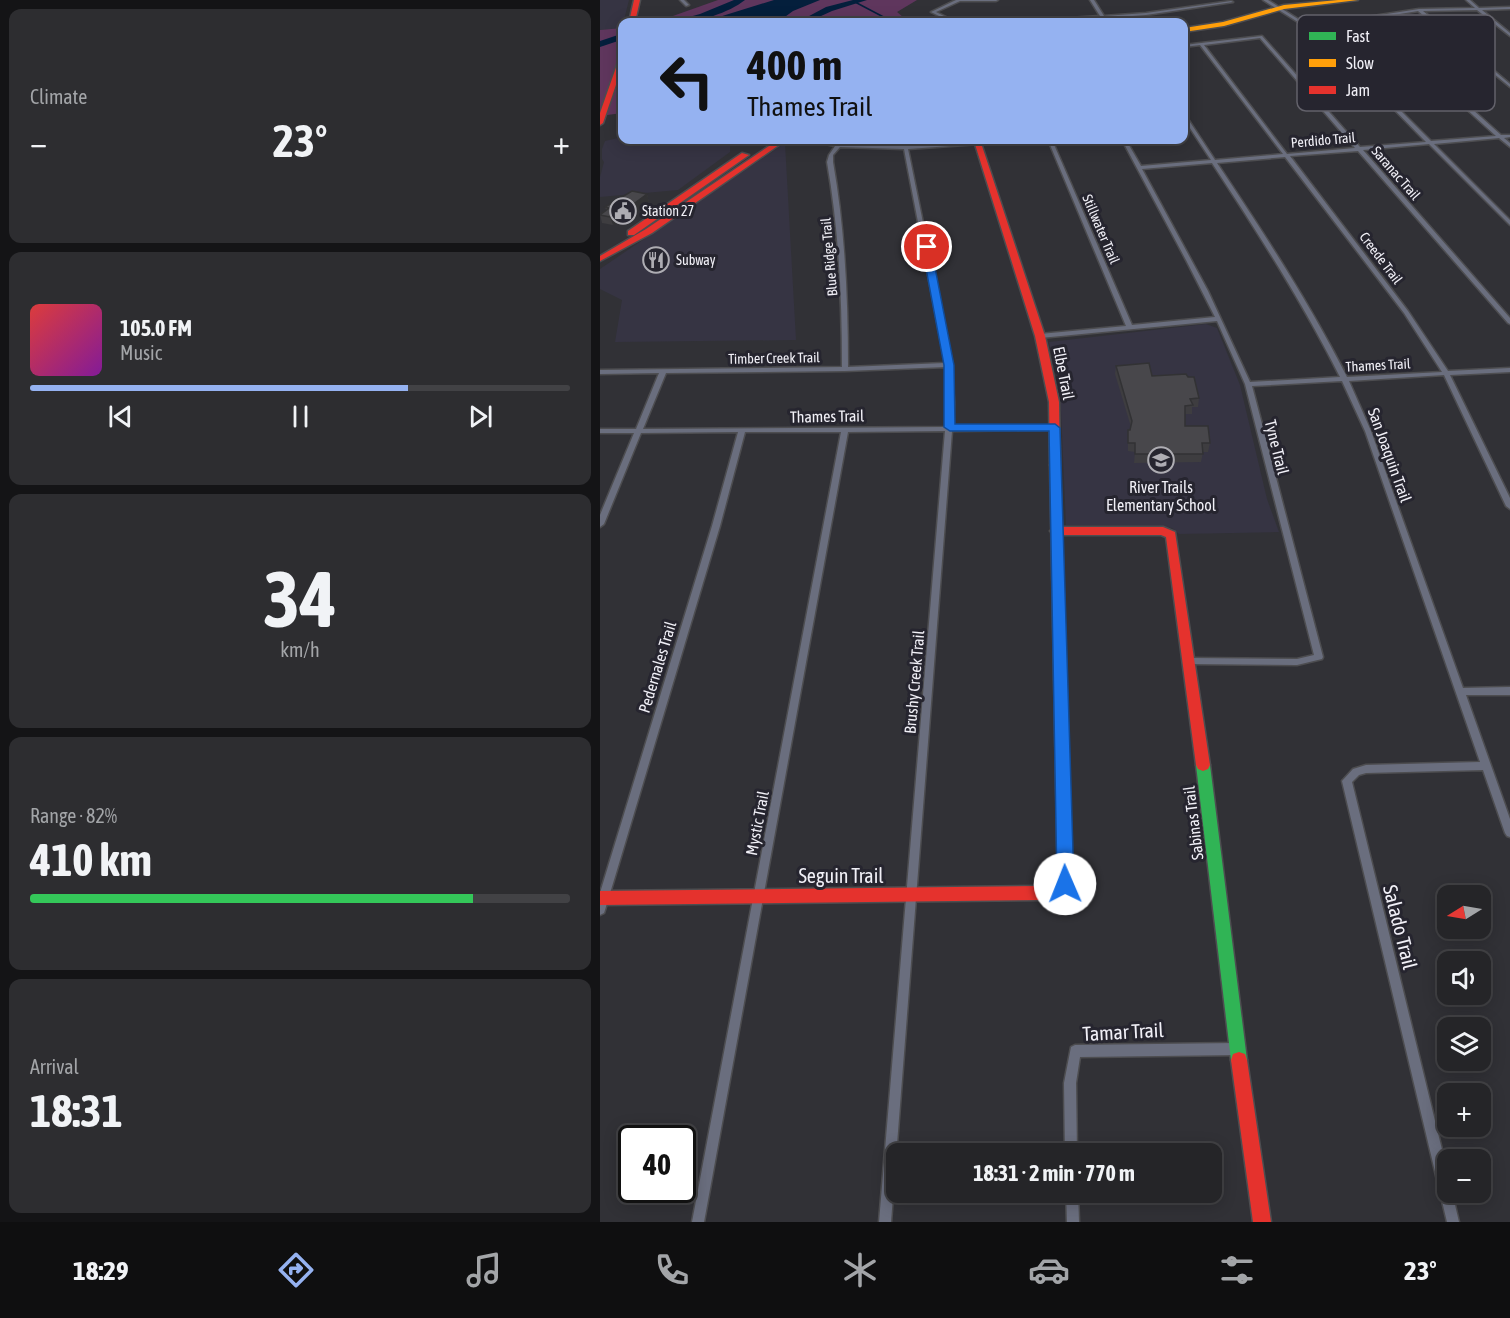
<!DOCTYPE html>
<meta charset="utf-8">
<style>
:root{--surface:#252528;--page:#2d2d30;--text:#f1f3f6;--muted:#a3a5a8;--line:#424245;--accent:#95b2f1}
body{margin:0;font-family:"Asap Condensed",sans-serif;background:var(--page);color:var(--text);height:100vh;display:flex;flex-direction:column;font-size:22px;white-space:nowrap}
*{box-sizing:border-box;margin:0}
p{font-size:20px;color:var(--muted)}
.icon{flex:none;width:33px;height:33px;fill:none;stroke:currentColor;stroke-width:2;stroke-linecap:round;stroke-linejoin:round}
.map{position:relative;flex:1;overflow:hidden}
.drawer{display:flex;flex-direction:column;gap:9px;padding:9px;background:#141416;width:600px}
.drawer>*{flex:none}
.guide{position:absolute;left:18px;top:18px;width:570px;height:126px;border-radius:12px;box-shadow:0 3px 15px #0003,0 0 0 2px var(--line);background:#95b2f1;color:#111;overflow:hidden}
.needle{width:39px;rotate:259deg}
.buttons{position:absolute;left:837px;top:885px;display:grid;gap:12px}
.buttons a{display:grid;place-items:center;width:54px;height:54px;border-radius:12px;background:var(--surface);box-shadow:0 3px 15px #0003,0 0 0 2px var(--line);font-size:30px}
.speed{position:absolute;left:18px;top:1125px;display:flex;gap:12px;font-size:30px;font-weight:700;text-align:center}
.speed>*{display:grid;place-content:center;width:78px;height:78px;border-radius:50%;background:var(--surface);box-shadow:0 3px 15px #0003,0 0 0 2px var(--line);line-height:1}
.speed .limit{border:3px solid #111;border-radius:9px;background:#fff;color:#111}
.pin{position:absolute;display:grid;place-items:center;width:51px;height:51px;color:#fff;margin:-26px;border:3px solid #fff;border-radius:50%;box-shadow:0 2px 6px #0007}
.me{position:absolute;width:66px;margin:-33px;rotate:359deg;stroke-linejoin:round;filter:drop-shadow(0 0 4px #0008)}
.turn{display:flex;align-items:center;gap:21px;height:126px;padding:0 30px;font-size:27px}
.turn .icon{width:78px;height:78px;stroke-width:2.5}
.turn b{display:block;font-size:42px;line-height:51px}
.big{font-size:45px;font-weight:700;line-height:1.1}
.drawer .widget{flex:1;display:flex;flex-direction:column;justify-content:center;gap:9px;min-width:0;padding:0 21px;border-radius:12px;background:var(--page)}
.drawer .dial{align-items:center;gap:0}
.dial b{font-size:78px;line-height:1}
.song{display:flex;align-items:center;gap:18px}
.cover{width:72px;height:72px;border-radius:9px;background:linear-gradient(135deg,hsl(0 70% 55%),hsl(290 70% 35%))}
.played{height:6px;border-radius:3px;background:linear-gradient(90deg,var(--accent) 70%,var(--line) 70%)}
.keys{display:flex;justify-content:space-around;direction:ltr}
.heat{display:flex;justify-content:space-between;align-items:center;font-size:33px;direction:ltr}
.charge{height:9px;border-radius:4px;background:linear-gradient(90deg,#34c759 82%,var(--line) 0)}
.trip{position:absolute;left:286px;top:1143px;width:336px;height:60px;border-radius:12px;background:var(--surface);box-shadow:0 3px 15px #0003,0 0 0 2px var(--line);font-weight:700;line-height:60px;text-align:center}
.tab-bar{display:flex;height:96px;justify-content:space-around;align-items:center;background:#0f0f10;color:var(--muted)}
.tab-bar .icon{width:42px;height:42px}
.tab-bar .selected{color:var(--accent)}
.tab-bar b{font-size:27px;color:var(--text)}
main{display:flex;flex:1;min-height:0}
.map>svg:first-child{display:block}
.built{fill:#363443}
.green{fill:#5f365d}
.water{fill:#041f3c}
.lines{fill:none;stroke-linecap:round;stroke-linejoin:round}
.stream{stroke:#041f3c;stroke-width:1.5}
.river{fill:#041f3c;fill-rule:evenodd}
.street-casing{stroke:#4d4d50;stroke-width:3}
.fast-casing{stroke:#4d4d50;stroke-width:3}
.slow-casing{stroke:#4d4d50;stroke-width:3}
.jam-casing{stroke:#4d4d50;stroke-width:3}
.street{fill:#6a6e7e;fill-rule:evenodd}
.fast{fill:#30b455;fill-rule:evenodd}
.slow{fill:#ff9f0a;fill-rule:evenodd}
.jam{fill:#e5322d;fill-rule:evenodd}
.wall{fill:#3e3d40}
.shaded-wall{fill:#323234}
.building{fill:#48474b;stroke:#323234;stroke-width:1.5}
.route{fill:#1a73e8;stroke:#114b97;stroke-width:1.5}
.labels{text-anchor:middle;stroke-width:6;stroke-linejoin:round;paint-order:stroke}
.far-street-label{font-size:14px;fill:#f1f0f7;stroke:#26252f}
.far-poi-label{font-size:14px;fill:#f1f0f7;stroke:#26252f;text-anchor:start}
.street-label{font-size:16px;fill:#f1f0f7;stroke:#26252f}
.poi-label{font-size:16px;fill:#f1f0f7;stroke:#26252f}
.near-street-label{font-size:20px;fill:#f1f0f7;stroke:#26252f}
.key{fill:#26252f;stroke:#63626b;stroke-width:1.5}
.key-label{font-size:16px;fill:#f1f0f7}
</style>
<main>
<section class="drawer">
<div class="widget"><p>Climate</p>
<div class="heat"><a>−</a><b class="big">23°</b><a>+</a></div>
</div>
<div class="widget">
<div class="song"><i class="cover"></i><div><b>105.0 FM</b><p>Music</p></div></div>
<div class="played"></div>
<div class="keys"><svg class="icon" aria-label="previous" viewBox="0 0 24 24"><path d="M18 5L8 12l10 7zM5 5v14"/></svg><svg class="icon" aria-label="pause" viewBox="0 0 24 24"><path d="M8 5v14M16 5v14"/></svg><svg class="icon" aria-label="next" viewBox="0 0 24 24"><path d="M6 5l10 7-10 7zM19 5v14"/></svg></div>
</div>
<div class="widget dial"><b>34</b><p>km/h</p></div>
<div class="widget"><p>Range · 82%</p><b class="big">410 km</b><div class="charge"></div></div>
<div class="widget"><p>Arrival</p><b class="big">18:31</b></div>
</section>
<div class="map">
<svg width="910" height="1222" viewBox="0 0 910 1222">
<rect width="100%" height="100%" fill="#313136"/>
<g class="built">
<polygon points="0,0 29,0 22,28 0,30"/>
<polygon points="22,137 22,140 130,140 130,152 78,190 0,197 0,177 4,162 2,159 2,149 5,141"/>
<polygon points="185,143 196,340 15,342 22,300 0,289 0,269"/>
<polygon points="606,324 617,328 640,385 667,499 679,532 579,534 572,528 559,526 466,525 460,388 449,342"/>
</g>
<g class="green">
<polygon points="118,0 317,0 297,12 309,22 56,22"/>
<polygon points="22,28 22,113 0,116 0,30"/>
</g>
<polygon class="water" points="174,0 220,0 193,11 178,22 103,22"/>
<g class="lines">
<polyline class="stream" points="255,2 293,22"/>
<g class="river">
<path d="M134,0h11c-18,14 -51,24 -74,22l29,-8z"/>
<polygon points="253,0 267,0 232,11 208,22 198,22 226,7"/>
<polygon points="18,35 21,36 21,40 0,47 0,41"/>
</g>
<g class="street-casing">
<g id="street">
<polygon points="80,0 84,0 89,5 86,6"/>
<polygon points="356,0 398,0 396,1 360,1 336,12 354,21 355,22 351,22 331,12"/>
<polygon points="490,0 494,0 504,16 546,13 631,1 633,2 546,15 506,18 507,20 505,21 502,18 434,22 421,22 423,21 500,16"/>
<path d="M663,0h5l41,26 110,-17 56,-1 -9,-8h4l9,8 31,-1v2l-28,1 28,23v3l-33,-26 -54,1 87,73v3l-92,-76 -49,8 8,5 124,111h9v2l-6,1 6,5v4l-11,-9 -65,6 76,76v5l-81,-81 -66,6 147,168v6l-2,-1 -150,-172 -68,5 118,155 40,60 62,-3v4l-60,3 60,123v11l-4,-3 -62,-131 -95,6 22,50 92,257 47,-1v8h-44l44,124v18l-3,-1 -2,-3 -22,-63 -117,3 -7,2 -7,7 96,392v18h4l7,30h-12l-105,-441 11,-12 13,-4 114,-3 -115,-331 -23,-50 -90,5 71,271 -1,2 -25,6 -107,-1 -3,-1 -1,-2 1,-2 3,-1 107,1 17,-4 -69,-271 -28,-63 -177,17 -3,-2 3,-2 86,-8 -78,-186h4l80,185 83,-8 -29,-57 -64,-120h4l15,26 70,-6 -27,-41v-4l2,1 29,44 68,-6 -83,-109 -16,2v-2l78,-9 98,111 66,-5 -101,-103zM764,20l11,6 121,110 -65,5 -104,-104 -15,-9zM660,38l95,110 -68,6 -83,-109zM685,157l119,156 38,59 -95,5c-38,-75 -84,-145 -130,-214zM612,163c46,70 91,140 128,214l-90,5 -42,-91 -66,-122z"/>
<path d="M206,140h8l47,6h26l135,-6 -2,1 -112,8 44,216 2,38 -1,24 102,-1 3,2 -3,2 -103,1 -61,791h-12l66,-791 -97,1 -144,790h-12l149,-790h-96l-25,94 -115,384 -1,3 -4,2v-22l112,-367 26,-94 -97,1 -37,91 -4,3v-12l34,-82h-34v-4h36l23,-56 -59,1v-4l242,-3c0,-69 -3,-137 -15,-205l2,-7 6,-9zM240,147l64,2 41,214 -97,4c0,-69 -3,-137 -15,-205v-7zM346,367l2,36 -2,24 -303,2 23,-56 179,-2z"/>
<polygon points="637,1043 641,1045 643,1049 641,1053 637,1055 480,1057 476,1083 477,1154 465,1154 464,1083 471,1047 475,1045"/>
<polygon points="466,1192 478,1192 479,1222 467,1222"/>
</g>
</g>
<g class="fast-casing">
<g id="fast">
<polygon points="455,462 460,465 472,884 464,896 442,900 437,898 435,893 437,888 455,885 458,882 450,465"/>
<polygon points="603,759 608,761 610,765 647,1060 645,1066 639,1068 633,1066 631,1060 596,765 598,761"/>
</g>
</g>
<g class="slow-casing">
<polygon id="slow" points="738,0 758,0 684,9 624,26 584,32 584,28 623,22 684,5"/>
</g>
<g class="jam-casing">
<g id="jam">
<polygon points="34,0 40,0 35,22 29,22"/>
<polygon points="22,57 22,67 3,123 0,125 0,113 19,59"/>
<polygon points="178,140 186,140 52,233 0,261 0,256 46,229"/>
<polygon points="374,141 381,143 445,336 459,402 460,465 455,468 450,465 449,402 435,336"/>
<polygon points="142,153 149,155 34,235 28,235 28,231"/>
<polygon points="456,527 563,527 575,532 610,765 608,769 603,771 598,769 596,765 566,537 561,535 456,535 450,531"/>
<polygon points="442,886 447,888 449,893 447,898 442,900 0,905 0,891"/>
<polygon points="639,1052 645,1054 647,1060 671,1222 653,1222 631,1060 633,1054"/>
</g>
</g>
<use href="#street" class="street"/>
<use href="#fast" class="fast"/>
<use href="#slow" class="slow"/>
<use href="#jam" class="jam"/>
</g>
<g class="wall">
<polygon points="47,194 49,202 30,216 13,225 2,223 0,214 6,210 5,207"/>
<polygon points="516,366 552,376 599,398 598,407 592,407 592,414 585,414 585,426 610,443 608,452 603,452 601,462 534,463 535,452 528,451 528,430 530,430 531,427 515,374"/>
</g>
<polygon class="shaded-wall" points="47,194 49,202 30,216 13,225 10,217"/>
<g class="building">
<polygon points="32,191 47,194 28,208 10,217 0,215 9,208 5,207"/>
<polygon points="549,363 552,376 586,374 588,377 594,377 599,398 590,399 593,405 585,406 585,426 608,426 610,443 602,443 603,454 535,454 535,443 528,443 528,430 530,430 532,421 516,366"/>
</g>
<polygon class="route" points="327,244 331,247 354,365 355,424 455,424 460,428 474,884 471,890 465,892 459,890 457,884 449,431 350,431 344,427 344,365 322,247"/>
<defs>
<g id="civic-ring" transform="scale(1.35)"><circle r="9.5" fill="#26252f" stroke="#aeadb3" stroke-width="1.5"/><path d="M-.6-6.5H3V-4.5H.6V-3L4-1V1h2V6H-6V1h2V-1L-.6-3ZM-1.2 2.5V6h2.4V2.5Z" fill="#aeadb3"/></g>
<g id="restaurant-ring" transform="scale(1.35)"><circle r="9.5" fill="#26252f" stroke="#aeadb3" stroke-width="1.5"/><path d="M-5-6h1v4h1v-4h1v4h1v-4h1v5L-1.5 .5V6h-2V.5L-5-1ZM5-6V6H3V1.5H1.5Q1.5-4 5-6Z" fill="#aeadb3"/></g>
<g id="school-ring" transform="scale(1.35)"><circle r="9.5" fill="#26252f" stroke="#aeadb3" stroke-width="1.5"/><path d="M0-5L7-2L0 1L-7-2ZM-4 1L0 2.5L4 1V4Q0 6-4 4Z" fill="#aeadb3"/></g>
</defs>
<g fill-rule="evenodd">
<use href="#civic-ring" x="23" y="211"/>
<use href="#restaurant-ring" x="56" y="260"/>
<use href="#school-ring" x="561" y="460"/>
</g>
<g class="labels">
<g class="far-street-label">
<text transform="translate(723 140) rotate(-5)" y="5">Perdido Trail</text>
<text transform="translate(796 173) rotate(49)" y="5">Saranac Trail</text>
<text transform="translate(501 229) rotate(67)" y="5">Stillwater Trail</text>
<text transform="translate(229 257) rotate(-95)" y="5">Blue Ridge Trail</text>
<text transform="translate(781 258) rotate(53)" y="5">Creede Trail</text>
<text transform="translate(174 358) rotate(-1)" y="5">Timber Creek Trail</text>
<text transform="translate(778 365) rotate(-3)" y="5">Thames Trail</text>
</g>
<g class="far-poi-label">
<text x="42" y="216">Station 27</text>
<text x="76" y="265">Subway</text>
</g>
<g class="street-label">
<text transform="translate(464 373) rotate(79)" y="6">Elbe Trail</text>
<text transform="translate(227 416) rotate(-1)" y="6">Thames Trail</text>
<text transform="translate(677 447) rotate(76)" y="6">Tyne Trail</text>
<text transform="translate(790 455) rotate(70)" y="6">San Joaquin Trail</text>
<text transform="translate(57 667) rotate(-73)" y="6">Pedernales Trail</text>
<text transform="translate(314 682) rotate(-85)" y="6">Brushy Creek Trail</text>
<text transform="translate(157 823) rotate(-79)" y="6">Mystic Trail</text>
<text transform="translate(593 823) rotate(-97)" y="6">Sabinas Trail</text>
</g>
<g class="poi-label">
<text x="561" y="493">River Trails<tspan x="561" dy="18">Elementary School</tspan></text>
</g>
<g class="near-street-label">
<text x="241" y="883">Seguin Trail</text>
<text transform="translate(800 927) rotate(76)" y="7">Salado Trail</text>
<text transform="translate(523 1032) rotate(-3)" y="7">Tamar Trail</text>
</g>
</g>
<rect x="697" y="15" width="198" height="96" rx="9" class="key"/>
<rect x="709" y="32" width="27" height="8" fill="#30b455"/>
<rect x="709" y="59" width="27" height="8" fill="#ff9f0a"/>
<rect x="709" y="86" width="27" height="8" fill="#e5322d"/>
<g class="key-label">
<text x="746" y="42">Fast</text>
<text x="746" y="69">Slow</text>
<text x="746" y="96">Jam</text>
</g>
</svg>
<div class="buttons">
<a><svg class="needle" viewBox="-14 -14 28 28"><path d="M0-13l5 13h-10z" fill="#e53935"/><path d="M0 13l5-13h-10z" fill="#a3a5a8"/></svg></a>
<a><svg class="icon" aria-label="sound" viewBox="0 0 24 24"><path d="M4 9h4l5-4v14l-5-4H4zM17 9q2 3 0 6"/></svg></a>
<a><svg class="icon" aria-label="layers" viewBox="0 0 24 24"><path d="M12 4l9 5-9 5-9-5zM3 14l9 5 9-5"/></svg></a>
<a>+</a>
<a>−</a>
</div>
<div class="speed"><div class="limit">40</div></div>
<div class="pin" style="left:327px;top:247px;background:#d93025"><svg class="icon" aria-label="arrive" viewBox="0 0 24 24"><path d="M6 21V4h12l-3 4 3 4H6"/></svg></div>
<svg class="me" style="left:465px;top:884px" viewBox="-20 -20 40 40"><circle r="19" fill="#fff"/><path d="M0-13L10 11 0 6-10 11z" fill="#1a73e8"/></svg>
<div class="trip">18:31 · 2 min · 770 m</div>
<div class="guide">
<div class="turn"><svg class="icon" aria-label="left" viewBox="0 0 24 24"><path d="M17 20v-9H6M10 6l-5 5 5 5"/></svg><div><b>400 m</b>Thames Trail</div></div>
</div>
</div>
</main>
<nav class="tab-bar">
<b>18:29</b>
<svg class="icon selected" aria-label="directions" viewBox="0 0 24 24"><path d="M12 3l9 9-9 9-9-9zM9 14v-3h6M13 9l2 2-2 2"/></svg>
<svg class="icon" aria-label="music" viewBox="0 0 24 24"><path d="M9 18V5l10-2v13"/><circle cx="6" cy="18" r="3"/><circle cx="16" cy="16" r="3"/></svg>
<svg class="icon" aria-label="phone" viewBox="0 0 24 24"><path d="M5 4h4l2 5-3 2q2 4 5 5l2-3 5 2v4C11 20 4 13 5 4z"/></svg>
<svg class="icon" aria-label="climate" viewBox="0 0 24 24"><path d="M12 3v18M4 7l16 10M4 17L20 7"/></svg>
<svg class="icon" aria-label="car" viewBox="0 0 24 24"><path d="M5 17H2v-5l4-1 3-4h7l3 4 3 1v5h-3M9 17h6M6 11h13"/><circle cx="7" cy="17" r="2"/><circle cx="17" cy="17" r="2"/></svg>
<svg class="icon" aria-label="filters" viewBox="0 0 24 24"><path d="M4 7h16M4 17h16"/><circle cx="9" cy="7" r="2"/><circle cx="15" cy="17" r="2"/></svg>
<b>23°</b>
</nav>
